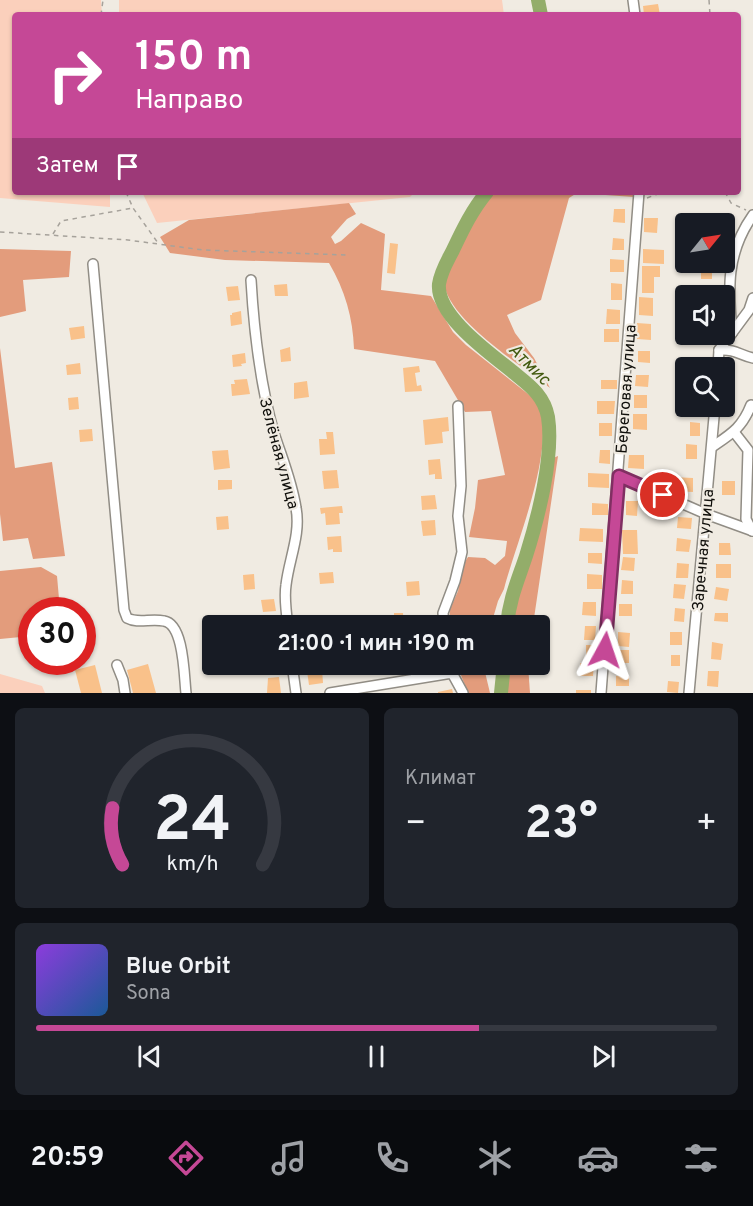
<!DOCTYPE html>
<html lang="ru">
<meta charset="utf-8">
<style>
:root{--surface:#171b24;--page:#20242c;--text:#f1f3f6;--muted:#9ea1a6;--line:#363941;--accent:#c54896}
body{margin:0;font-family:Overpass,sans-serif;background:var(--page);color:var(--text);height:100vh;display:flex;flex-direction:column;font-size:22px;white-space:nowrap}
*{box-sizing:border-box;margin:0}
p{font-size:20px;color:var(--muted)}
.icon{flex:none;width:33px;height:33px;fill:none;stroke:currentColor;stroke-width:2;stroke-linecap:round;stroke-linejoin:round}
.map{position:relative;height:693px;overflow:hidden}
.panel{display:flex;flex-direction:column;gap:15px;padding:15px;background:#0d0f14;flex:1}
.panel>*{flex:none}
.hud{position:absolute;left:12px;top:12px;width:729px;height:183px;border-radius:6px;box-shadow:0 2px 4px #0004;background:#c54896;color:#fff;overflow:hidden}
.needle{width:39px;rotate:60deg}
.fabs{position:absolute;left:675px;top:213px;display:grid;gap:12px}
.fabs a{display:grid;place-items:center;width:60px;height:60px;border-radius:6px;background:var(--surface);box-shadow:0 2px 4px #0004;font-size:30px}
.speed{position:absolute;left:18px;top:597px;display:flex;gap:12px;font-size:30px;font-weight:700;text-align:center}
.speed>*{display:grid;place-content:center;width:78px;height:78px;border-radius:50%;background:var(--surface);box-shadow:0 2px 4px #0004;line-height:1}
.speed .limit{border:9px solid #d22;background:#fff;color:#111}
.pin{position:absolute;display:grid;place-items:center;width:51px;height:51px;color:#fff;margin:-26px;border:3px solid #fff;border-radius:50%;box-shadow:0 2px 6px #0007}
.me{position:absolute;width:66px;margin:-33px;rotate:5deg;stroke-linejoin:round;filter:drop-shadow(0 0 4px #0008)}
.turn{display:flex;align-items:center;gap:21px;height:126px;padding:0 24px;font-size:27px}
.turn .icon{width:78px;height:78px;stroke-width:2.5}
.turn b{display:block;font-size:42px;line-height:51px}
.then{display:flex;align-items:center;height:57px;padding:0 24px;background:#0003;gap:12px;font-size:22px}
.big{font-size:45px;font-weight:700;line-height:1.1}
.panel .tile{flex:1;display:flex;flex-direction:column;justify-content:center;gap:9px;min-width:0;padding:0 21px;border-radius:9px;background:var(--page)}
.panel .dial{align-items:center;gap:0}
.dial svg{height:156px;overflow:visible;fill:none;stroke:var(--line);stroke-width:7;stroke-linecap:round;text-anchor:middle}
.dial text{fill:var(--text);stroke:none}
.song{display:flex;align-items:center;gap:18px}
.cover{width:72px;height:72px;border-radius:9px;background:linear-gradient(135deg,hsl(270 70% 55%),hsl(210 70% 35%))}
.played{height:6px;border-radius:3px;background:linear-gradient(90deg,var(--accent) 65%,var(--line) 65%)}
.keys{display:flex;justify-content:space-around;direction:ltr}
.heat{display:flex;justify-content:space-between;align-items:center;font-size:33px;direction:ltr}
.panel .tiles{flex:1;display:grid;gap:15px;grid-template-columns:1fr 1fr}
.tile:last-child{grid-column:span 2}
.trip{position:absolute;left:202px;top:615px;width:348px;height:60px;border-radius:6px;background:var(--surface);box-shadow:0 2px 4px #0004;font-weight:700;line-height:60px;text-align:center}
.dock{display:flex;height:96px;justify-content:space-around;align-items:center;background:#090b0e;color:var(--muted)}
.dock .icon{width:42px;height:42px}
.dock .on{color:var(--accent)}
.dock b{font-size:27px;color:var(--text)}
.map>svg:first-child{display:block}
.green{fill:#fbd0bc}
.forest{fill:#e39c7c}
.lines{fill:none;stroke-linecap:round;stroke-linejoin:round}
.river{stroke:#93ad6a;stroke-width:14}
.building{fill:#f9c18a}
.minor-casing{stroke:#918d85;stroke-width:12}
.path{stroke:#a6a29b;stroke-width:1.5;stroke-dasharray:4.5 4.5;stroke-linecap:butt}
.minor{stroke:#fff;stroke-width:9}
.route-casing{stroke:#802f62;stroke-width:15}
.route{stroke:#c54896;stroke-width:10}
.labels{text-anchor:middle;stroke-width:4.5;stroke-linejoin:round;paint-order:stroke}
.street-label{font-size:16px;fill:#100f0b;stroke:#f0ebe2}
.water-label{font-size:18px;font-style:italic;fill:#435a10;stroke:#f0ebe2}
</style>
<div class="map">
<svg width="753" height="693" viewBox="0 0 753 693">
<rect width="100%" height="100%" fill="#f0ebe2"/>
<g class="green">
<polygon points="0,0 101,0 102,15 15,15 15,192 110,192 110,207 0,198"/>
<polygon points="119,0 502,0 504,15 119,15"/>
<polygon points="142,192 415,192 410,197 157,223"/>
<polygon points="0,674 42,686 45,693 0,693"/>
</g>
<g class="forest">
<path d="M492,192h143l-1,5 -57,-4 -8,5 -28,102 -34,15 8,18 19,25 16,30c-27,-22 -111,-73 -106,-112 1,-7 8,-14 11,-20 3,-6 3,-12 6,-18 8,-16 21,-31 31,-46z"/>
<path d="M349,203l7,11 -9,5 -16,18 4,7 6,-3 20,-18 24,11 -4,56 50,6 22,36 13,13 71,56c22,42 -22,144 -33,188l-6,12 -7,24h-42l1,-16 8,-18 5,-26 5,-8 17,1 10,7 10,-9 2,-15 -38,-4 6,-29 3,-28 27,-5 -14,-64 -26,1 -30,-51 -81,-12c-1,-31 -9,-59 -25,-86l-104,-3 -55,-7 -10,-16 29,-17z"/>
<polygon points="0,249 71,251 69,277 23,280 26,311 0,317"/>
<polygon points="0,348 15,468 52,462 65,556 33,559 28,538 3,541 0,514"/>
<polygon points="558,456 533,625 512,625 514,602 523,566 533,548 541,519 551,459"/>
<polygon points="41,567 57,576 60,610 32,610 31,636 0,639 0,571"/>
<polygon points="457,665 485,665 485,672 490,693 468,693"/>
<polygon points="506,665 528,665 530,693 507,693"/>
</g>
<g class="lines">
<g class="river">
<polyline points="538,0 541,15"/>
<path d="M487,192c-15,18 -24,37 -34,58 -6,12 -12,21 -14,34 -3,32 52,70 74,88 16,13 31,23 35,45 6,39 -10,101 -22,139 -8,24 -17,44 -19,70"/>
<polyline points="501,693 504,664"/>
</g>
</g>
<g class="building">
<polygon points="658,4 660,15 644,15 643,6"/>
<polygon points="614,209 625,209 625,223 613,222"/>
<polygon points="644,218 658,218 657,233 644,232"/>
<polygon points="702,218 714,219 714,224 702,224"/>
<polygon points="613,238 624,239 624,250 612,250"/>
<polygon points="390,243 398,244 395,274 387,273"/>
<polygon points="643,249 664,250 664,264 643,263"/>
<polygon points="610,259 624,260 624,272 610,272"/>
<rect x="701" y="262" width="11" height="17"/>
<polygon points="642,266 660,266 660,277 654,277 654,293 642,293"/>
<polygon points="611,283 622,284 622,300 611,300"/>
<polygon points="287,284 288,296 275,296 274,285"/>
<polygon points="238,286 240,300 228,301 226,287"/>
<rect x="694" y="291" width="15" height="5"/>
<polygon points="639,297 653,298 653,316 639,315"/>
<polygon points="607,309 620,310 620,324 606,324"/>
<polygon points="241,311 242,324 231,326 230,315 232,315 232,313"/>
<polygon points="637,323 651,324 651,340 637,339"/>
<polygon points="84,326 85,338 71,340 69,328"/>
<rect x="604" y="329" width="15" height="13"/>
<polygon points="290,347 291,361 281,362 280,350"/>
<polygon points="638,351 650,351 650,363 638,362"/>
<polygon points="245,353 246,363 241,364 242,366 233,367 232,355"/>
<polygon points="80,363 81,374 67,375 66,365"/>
<polygon points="419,366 420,372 415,373 417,386 421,385 422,391 405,392 403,368"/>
<polygon points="636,375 649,375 648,387 635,386"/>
<polygon points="247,379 250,394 232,396 231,384 235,384 234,380"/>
<rect x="601" y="380" width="16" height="9"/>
<polygon points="307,381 309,397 294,399 294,383"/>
<rect x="634" y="395" width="13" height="13"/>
<polygon points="78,397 79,409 69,410 68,398"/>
<polygon points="597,401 615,401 614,414 597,414"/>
<polygon points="689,406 702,406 702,414 689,413"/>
<polygon points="633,414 647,414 647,430 633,429"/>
<polygon points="448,417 449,431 442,432 443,443 425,445 423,420"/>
<polygon points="690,422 700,423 700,436 690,436"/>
<rect x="599" y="423" width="13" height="13"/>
<polygon points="92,429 93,441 80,442 79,430"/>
<polygon points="326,432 333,432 335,454 320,455 319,439 327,439"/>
<polygon points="686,444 697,445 697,459 686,459"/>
<polygon points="228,450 230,468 214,470 212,451"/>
<polygon points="600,450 610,450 610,464 599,463"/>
<polygon points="629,455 644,455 644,469 628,468"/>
<polygon points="440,459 442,479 435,479 435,474 429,475 428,460"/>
<polygon points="337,470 339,488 324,489 322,471"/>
<polygon points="588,473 609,474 609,488 588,487"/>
<polygon points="673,477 693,478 693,492 673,491"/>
<polygon points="218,480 232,480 232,489 218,490"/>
<rect x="722" y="481" width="13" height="14"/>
<polygon points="435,495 437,509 422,510 421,496"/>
<polygon points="626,501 638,501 637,516 626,515"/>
<polygon points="592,503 608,504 608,515 592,515"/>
<polygon points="342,506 343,513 339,513 340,524 326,525 325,513 321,514 320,508"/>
<polygon points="228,516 229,529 217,530 216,517"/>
<polygon points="678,517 692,518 691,529 677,528"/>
<polygon points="435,520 436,535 423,536 421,521"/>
<polygon points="580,528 603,529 603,542 579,541"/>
<polygon points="622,530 637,530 638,554 623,554"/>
<polygon points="341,536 342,552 333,552 333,549 328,550 327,537"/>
<polygon points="677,538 691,540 689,552 676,551"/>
<polygon points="719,543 730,543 731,555 719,555"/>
<polygon points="588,553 602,553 602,564 588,563"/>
<polygon points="623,557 635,558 634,571 621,570"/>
<polygon points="677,563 689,564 688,578 676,578"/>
<rect x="716" y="564" width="15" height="14"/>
<polygon points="333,572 334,583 320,584 319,573"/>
<polygon points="254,574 255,589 244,590 243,575"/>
<polygon points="587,574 602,575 602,589 587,589"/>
<polygon points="622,580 633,581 633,594 621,594"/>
<polygon points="419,581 420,595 407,596 406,582"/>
<polygon points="674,584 686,585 684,599 673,598"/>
<polygon points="716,587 729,589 727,601 714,599"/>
<polygon points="274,599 276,611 263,612 261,600"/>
<polygon points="583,602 596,602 596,616 582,615"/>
<rect x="619" y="604" width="13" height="12"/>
<polygon points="675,608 685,609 684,622 674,621"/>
<polygon points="394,613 403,613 404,626 392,626 392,617 394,617"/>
<polygon points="715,613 728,613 728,622 714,621"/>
<polygon points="318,622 318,626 305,626 304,623"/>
<polygon points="585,626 596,626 595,640 584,640"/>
<polygon points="618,632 630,633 629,647 618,646"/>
<rect x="670" y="632" width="12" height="13"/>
<polygon points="712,642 723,644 721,660 711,659"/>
<rect x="586" y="645" width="8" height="15"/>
<rect x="617" y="650" width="12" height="13"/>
<rect x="671" y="655" width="9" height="11"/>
<polygon points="580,663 594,663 593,676 580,676"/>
<polygon points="148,664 156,693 133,693 127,670"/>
<polygon points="95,665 102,693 81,693 75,670"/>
<polygon points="322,669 323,683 309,685 307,671"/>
<polygon points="708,671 719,671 718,687 707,686"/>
<rect x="616" y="676" width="13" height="10"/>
<polygon points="279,677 281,693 267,693 268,678"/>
<polygon points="668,681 679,682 678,693 667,692"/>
<polygon points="452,689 453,693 438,693 438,692"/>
<rect x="576" y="690" width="15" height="3"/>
</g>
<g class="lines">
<g class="minor-casing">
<g id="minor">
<polyline points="633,0 635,15"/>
<path d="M93,264l31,346 3,8c11,6 24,0 37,3 20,3 20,55 22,72"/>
<path d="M251,280c3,52 9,104 23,153 8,25 18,49 22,75 5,26 -7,51 -10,77 -2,13 0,27 2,41"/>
<polyline points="732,333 749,310 753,298"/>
<path d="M719,350c17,-1 20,5 34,8"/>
<path d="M718,368l1,-18 13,-17c-4,-44 -6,-80 21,-118"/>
<polyline points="734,432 748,450 746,519 752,531"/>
<path d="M712,447c19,-13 30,-19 39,-42"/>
<polyline points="619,476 706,514 753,531"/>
<polyline points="444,626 443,613 455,581 462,552 458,516 461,486 458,406"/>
<polyline points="292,664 296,693"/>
<polyline points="117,665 123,680 125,693"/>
<polyline points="330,693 452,673 463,693"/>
<polyline points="601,693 639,192"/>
<polyline points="689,693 715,406"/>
</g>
</g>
<g class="path">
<polyline points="709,0 710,15"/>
<polyline points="101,15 103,0"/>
<polyline points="126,192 133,208 158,243"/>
<polyline points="725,192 731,203 746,210"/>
<polyline points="647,198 663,192"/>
<polyline points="0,232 128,240 203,250 347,255"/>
<polyline points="53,234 61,221 133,208"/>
</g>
<use href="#minor" class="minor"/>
</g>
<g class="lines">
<g class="route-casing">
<polyline id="route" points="605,650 619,476 663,495"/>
</g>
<use href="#route" class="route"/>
</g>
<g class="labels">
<g class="street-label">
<text transform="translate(625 389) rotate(-86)" y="6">Береговая улица</text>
<text transform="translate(280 453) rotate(75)" y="6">Зелёная улица</text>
<text transform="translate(702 550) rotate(-85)" y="6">Заречная улица</text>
</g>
<g class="water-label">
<text transform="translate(530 364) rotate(45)" y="6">Атмис</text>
</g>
</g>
</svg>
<div class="fabs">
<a><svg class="needle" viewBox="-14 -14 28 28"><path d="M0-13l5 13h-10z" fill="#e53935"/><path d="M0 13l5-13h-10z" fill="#9ea1a6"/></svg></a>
<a><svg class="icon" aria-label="sound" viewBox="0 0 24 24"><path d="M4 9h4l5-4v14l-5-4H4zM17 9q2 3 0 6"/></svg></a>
<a><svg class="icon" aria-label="search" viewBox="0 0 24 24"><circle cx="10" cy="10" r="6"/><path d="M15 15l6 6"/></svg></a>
</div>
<div class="speed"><div class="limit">30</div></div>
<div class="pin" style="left:663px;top:495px;background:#d93025"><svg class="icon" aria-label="arrive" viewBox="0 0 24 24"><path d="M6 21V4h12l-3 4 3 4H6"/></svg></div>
<svg class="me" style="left:605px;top:650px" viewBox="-20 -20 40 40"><path d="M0-17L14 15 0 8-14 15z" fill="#c54896" stroke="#fff" stroke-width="4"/></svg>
<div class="trip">21:00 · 1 мин · 190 m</div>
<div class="hud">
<div class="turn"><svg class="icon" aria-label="right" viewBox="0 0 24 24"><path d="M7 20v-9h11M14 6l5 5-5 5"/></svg><div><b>150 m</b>Направо</div></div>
<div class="then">Затем<svg class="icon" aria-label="arrive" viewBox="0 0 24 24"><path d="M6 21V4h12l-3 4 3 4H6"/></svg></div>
</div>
</div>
<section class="panel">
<div class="tiles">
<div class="tile dial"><svg viewBox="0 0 100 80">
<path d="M14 69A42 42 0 1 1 86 69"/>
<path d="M14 69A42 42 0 0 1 9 40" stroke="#c54896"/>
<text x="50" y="56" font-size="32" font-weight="700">24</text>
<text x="50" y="72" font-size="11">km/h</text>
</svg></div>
<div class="tile"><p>Климат</p>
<div class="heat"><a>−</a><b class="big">23°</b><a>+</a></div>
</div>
<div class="tile">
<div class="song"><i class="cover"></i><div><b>Blue Orbit</b><p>Sona</p></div></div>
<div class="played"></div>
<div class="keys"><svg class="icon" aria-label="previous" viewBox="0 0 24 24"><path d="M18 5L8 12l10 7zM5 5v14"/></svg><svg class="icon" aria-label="pause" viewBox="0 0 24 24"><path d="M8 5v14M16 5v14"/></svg><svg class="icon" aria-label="next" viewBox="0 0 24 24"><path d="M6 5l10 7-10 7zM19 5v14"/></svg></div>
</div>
</div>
</section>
<nav class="dock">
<b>20:59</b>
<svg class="icon on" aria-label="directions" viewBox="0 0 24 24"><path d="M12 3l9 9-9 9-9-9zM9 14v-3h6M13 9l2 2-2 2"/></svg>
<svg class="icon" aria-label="music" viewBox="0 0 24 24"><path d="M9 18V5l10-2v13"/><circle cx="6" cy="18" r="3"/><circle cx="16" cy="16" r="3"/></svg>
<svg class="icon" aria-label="phone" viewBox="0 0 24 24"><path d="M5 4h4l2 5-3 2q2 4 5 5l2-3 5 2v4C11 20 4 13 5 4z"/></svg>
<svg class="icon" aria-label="climate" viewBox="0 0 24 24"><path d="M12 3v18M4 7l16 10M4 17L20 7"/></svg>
<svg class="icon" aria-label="car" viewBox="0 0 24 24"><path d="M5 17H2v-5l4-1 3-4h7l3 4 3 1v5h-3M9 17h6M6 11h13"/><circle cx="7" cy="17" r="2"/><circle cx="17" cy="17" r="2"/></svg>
<svg class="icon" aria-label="filters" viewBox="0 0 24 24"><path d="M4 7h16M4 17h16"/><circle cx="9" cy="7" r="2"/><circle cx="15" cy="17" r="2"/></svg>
</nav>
